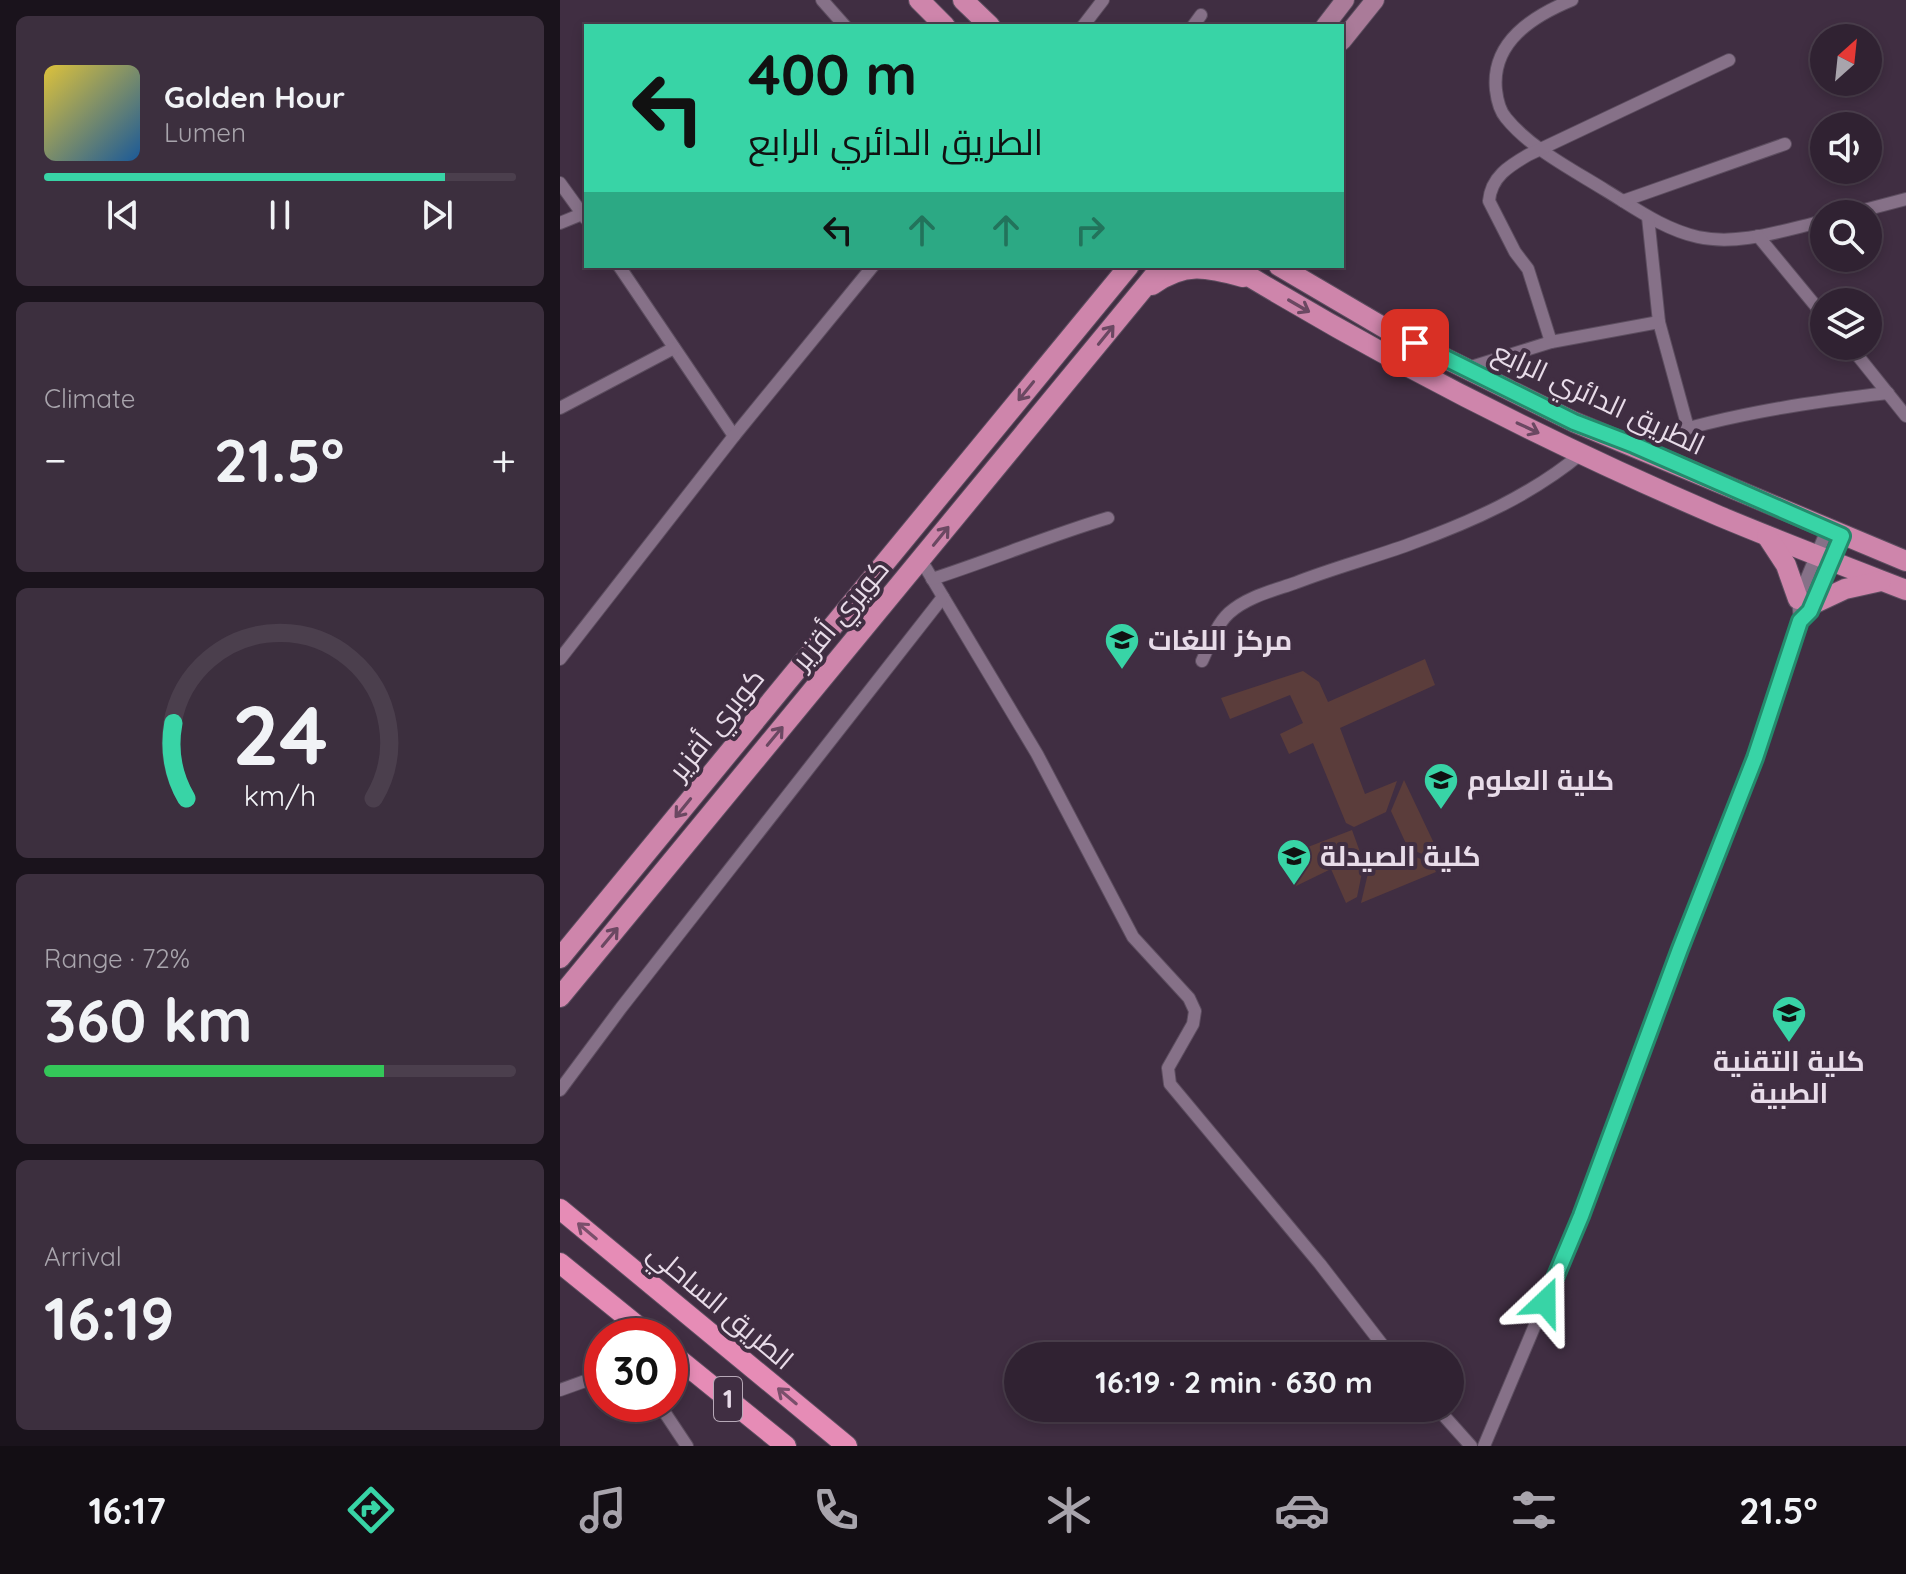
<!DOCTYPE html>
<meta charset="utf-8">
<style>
:root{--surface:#302232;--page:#3c2f3e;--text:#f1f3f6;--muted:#a8a4ac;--line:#4b3f4d;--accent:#38d4a6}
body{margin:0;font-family:Quicksand,Cairo,sans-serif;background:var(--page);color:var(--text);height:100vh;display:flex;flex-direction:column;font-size:30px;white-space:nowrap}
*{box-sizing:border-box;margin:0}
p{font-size:26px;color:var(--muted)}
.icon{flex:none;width:44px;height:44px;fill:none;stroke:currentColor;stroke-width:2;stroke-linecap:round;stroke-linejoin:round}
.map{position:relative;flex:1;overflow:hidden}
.drawer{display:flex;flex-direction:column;gap:16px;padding:16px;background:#1a131c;width:560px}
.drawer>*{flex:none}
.guide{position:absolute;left:24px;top:24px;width:760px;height:244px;border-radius:0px;box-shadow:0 4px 12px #0003,0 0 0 2px var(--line);background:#38d4a6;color:#111;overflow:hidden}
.needle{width:52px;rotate:27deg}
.buttons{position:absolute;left:1250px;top:24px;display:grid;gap:16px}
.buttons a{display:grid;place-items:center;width:72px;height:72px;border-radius:50%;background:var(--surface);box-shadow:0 4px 12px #0003,0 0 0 2px var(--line);font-size:40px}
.speed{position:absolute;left:24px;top:1318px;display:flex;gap:16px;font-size:40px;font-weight:700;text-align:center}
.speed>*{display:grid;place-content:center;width:104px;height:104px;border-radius:50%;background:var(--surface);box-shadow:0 4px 12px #0003,0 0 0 2px var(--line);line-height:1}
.speed .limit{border:12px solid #d22;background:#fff;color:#111}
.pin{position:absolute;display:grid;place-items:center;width:68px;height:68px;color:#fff;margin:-34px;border-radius:16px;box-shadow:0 4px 12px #0006}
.me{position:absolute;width:88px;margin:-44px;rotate:23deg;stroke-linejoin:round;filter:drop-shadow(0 0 6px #0008)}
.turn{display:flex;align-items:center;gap:28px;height:168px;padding:0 32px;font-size:36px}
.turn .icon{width:104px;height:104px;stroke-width:2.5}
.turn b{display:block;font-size:56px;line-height:68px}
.lanes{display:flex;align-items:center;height:76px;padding:0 32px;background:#0003;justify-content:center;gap:40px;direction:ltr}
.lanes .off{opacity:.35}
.big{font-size:60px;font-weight:700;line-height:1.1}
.drawer .tile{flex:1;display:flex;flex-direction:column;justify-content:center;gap:12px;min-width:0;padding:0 28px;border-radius:12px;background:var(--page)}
.drawer .dial{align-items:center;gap:0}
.dial svg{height:208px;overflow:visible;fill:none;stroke:var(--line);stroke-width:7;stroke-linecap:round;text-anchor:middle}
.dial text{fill:var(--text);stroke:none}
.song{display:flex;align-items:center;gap:24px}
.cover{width:96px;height:96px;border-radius:12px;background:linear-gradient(135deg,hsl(50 70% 55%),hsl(210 70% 35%))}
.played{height:8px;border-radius:4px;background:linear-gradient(90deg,var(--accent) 85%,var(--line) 85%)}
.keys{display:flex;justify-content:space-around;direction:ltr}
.heat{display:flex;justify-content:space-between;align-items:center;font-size:44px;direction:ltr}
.charge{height:12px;border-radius:6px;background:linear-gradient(90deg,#34c759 72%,var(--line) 0)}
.trip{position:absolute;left:444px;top:1342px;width:460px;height:80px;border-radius:40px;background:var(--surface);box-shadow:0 4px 12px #0003,0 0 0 2px var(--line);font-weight:700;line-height:80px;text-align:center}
.dock{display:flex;height:128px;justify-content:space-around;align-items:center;background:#130e14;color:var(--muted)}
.dock .icon{width:56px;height:56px}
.dock .selected{color:var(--accent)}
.dock b{font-size:36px;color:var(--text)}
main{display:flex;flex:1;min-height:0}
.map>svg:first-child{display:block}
.green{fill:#5b3d3b}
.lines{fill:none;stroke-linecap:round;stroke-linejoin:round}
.minor-casing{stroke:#5c4d5f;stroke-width:14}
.secondary-casing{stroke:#5c4d5f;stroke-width:20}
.primary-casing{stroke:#5c4d5f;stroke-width:22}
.trunk-casing{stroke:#5c4d5f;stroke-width:22}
.minor{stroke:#867188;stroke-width:12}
.secondary{stroke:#aa7b99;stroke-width:18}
.primary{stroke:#ce85ab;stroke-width:20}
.trunk{stroke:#e68cb6;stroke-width:20}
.oneway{stroke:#6b4862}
.oneway2{stroke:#7a4f6b}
.route-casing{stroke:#248a6c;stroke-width:20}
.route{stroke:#38d4a6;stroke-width:14}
.labels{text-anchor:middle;stroke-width:8;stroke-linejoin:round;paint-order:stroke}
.shield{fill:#402e42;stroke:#b6a8b7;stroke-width:2}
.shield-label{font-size:26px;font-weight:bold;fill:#e8dce9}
.street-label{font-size:28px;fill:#e8dce9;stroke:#402e42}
.poi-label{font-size:28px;font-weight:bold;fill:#e8dce9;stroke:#402e42;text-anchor:start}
</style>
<main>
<section class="drawer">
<div class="tile">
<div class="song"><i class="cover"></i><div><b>Golden Hour</b><p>Lumen</p></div></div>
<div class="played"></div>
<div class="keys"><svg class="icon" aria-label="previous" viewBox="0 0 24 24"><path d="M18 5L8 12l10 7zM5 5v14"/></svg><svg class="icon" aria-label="pause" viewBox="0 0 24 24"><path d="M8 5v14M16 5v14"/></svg><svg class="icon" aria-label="next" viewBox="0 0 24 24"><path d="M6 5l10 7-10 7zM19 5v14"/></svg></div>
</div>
<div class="tile"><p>Climate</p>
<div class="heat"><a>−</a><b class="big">21.5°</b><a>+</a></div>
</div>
<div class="tile dial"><svg viewBox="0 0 100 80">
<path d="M14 69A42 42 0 1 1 86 69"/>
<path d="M14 69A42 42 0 0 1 9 40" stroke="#38d4a6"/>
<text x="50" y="56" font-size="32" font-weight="700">24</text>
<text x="50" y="72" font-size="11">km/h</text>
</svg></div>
<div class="tile"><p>Range · 72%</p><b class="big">360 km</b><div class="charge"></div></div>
<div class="tile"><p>Arrival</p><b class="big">16:19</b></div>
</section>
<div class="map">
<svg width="1346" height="1446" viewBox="0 0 1346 1446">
<rect width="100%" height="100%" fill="#402e42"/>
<g class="green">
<polygon points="865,659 875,685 780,728 805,794 837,781 826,812 794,827 786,823 753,743 729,754 720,734 743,723 730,695 670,719 661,698 743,671 759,682 768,702"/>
<polygon points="844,780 880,856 874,859 848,848 831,811"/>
<polygon points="792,830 804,863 797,897 786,903 771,869 734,887 722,857"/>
<polygon points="845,852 872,864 876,872 801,903 809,869"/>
</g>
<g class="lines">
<g class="minor-casing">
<g id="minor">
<polyline points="262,0 285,26"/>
<path d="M1012,0c-39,16 -81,42 -76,90 1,9 4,21 10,28 24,30 67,52 99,72 30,18 58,39 93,47 41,9 86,-7 126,-16"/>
<polyline points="523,26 543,0"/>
<polyline points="633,26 641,15"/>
<polyline points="0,183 26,219"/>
<polyline points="1063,201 1225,144"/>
<polyline points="1289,214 1346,199"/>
<polyline points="1088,217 1099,322 1128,428"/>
<polyline points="0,223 22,214"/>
<polyline points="1198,236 1264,316"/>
<polyline points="59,266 174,436"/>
<path d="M991,342l-23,-73 -13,-17 -26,-51c2,-24 20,-35 39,-46l201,-95"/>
<polyline points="1290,346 1346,416"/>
<polyline points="908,368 991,342 1099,322"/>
<polyline points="0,408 114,348"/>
<path d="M1074,445c82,-29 168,-42 254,-52"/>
<polyline points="361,560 477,754 573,937 629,998 635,1011 633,1024 608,1068 610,1084 760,1264 831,1356"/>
<path d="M372,579c59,-19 116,-43 176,-61"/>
<polyline points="1240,621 1238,599 1267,530"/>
<polyline points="0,659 174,436 313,266"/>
<path d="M642,661c7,-15 14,-36 27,-48 18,-16 43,-22 66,-30 38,-15 77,-25 115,-39 61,-22 122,-49 172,-91"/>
<polyline points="0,1090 61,1008 383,597"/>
<polyline points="0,1390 42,1375"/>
<polyline points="99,1404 127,1446"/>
<polyline points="877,1408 911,1446"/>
<polyline points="924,1446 1021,1216 1120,949 1195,758 1240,621 1250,611 1282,536"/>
</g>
</g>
<g class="secondary-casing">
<g id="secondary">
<polyline points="765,26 785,0"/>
<polyline points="782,41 815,0"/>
</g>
</g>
<g class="primary-casing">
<g id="primary">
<polyline points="359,0 385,26"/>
<polyline points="403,0 430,26"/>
<path d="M672,266c156,95 319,178 487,250 62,26 125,50 187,74"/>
<polyline points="719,266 828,330 1014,422 1346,561"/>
<path d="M592,285c33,-23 54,-18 91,-8"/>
<polyline points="1207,536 1226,565 1238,599"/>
<polyline points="1253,604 1285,589 1321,581"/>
<polyline points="0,958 569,266"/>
<polyline points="0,997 602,266"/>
</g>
</g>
<g class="trunk-casing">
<g id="trunk">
<polyline points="0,1209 287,1446"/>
<polyline points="0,1263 90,1336"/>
<polyline points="110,1352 226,1446"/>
</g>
</g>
<use href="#minor" class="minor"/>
<use href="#secondary" class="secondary"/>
<use href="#primary" class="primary"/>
<use href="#trunk" class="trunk"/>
</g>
<defs><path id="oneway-shaft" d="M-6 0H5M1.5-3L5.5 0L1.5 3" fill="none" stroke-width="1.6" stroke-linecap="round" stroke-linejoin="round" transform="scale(2)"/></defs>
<g class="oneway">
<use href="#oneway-shaft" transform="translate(739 306) rotate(30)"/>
<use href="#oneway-shaft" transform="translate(546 335) rotate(-51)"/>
<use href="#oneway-shaft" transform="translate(466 391) rotate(129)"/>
<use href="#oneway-shaft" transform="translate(968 428) rotate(25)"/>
<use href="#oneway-shaft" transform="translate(381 536) rotate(-51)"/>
<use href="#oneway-shaft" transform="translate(215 736) rotate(-50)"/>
<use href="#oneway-shaft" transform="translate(123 808) rotate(129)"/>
<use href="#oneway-shaft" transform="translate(50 937) rotate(-50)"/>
</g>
<g class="oneway2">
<use href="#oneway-shaft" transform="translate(27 1231) rotate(-140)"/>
<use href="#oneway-shaft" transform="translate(227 1396) rotate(-140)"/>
</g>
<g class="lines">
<g class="route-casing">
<polyline id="route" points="855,343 1014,422 1074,445 1282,536 1250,611 1240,621 1195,758 1120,949 1021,1216 985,1302"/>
</g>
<use href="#route" class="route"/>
</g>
<defs>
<g id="university-pin" transform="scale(1.8)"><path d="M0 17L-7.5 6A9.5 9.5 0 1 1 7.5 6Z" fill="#38d4a6" stroke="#402e42"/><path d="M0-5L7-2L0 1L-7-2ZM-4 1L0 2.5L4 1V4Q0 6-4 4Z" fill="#111"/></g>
</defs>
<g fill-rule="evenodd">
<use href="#university-pin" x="562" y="640"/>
<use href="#university-pin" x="881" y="780"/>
<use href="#university-pin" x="734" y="856"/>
<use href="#university-pin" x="1229" y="1013"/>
</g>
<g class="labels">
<rect class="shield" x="154" y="1377" width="28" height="44" rx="6"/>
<g class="shield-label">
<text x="168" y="1408">1</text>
</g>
<g class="street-label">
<text transform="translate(1039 398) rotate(25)" y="10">الطريق الدائري الرابع</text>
<text transform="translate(280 614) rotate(-50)" y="10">كويري أقزير</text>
<text transform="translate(156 724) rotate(-51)" y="10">كوبري أقزير</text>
<text transform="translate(161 1306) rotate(40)" y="10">الطريق الساحلي</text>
</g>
<g class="poi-label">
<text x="588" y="650">مركز اللغات</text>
<text x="907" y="790">كلية العلوم</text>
<text x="760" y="866">كلية الصيدلة</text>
<text x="1229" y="1071" text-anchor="middle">كلية التقنية<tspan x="1229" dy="32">الطبية</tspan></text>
</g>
</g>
</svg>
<div class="buttons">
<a><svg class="needle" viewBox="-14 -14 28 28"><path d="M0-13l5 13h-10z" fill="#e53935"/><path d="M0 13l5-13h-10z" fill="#a8a4ac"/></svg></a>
<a><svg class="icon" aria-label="sound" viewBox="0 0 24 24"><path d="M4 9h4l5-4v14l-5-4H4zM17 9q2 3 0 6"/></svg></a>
<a><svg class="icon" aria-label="search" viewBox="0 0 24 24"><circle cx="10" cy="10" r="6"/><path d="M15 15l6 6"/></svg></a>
<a><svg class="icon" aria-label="layers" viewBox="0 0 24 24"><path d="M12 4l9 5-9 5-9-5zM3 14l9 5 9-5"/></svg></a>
</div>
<div class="speed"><div class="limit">30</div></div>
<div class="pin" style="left:855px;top:343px;background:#d93025"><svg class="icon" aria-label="arrive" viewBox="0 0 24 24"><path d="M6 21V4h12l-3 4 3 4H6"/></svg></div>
<svg class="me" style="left:985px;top:1302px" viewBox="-20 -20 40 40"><path d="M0-17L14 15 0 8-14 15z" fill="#38d4a6" stroke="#fff" stroke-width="4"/></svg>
<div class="trip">16:19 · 2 min · 630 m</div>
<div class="guide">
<div class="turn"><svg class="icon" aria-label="left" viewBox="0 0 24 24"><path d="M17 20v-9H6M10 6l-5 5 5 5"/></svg><div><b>400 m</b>الطريق الدائري الرابع</div></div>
<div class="lanes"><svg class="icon" aria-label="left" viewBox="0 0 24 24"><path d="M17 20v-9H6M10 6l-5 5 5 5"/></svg><svg class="icon off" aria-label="ahead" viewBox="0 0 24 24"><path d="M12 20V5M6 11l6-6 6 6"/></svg><svg class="icon off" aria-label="ahead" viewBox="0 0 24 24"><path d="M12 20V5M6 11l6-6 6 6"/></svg><svg class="icon off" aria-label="right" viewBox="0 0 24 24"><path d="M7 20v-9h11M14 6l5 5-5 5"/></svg></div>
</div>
</div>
</main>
<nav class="dock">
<b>16:17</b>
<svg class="icon selected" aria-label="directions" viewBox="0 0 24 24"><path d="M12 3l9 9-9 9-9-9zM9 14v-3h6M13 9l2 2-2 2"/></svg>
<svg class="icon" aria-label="music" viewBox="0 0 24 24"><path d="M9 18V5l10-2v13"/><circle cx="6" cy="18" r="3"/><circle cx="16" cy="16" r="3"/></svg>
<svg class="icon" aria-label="phone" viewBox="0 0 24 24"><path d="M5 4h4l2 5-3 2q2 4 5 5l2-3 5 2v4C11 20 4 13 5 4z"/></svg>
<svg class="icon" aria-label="climate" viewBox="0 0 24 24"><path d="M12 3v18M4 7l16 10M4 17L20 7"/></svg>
<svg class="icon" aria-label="car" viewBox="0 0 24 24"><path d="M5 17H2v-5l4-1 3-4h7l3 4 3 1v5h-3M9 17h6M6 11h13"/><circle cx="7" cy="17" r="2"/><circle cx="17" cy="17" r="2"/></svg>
<svg class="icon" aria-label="filters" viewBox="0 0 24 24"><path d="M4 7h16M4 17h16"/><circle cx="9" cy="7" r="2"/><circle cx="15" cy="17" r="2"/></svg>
<b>21.5°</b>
</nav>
